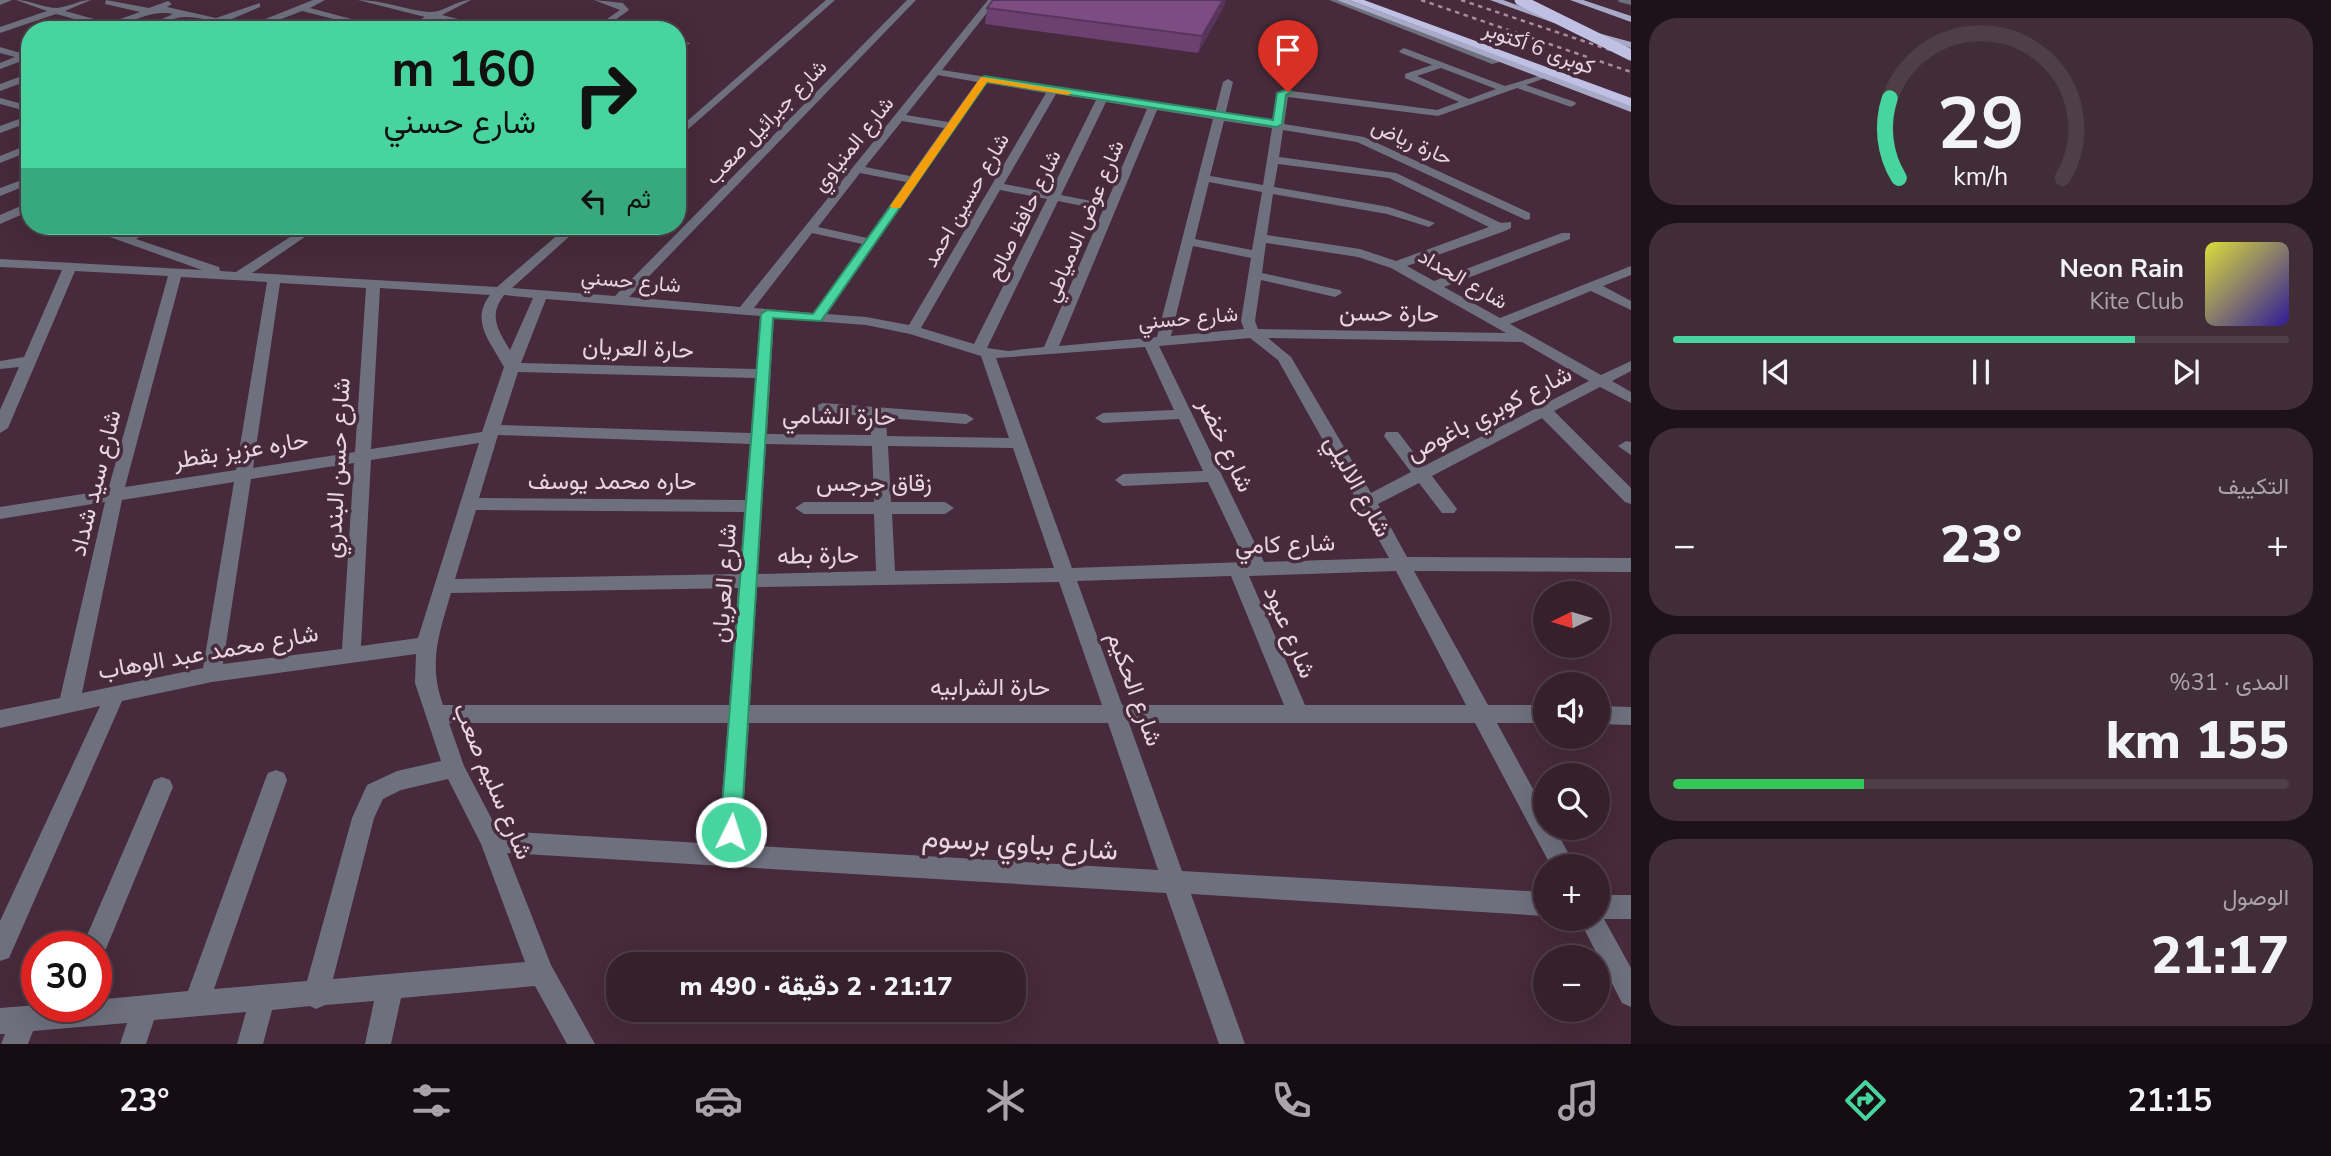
<!DOCTYPE html>
<html lang="ar">
<meta charset="utf-8">
<style>
:root{--surface:#35202c;--page:#402d38;--text:#f1f3f6;--muted:#aaa3a9;--line:#4f3e48;--accent:#47d49e}
body{margin:0;font-family:"Nunito Sans",Vazirmatn,sans-serif;background:var(--page);color:var(--text);direction:rtl;height:100vh;display:flex;flex-direction:column;font-size:26px;white-space:nowrap}
*{box-sizing:border-box;margin:0}
p{font-size:23px;color:var(--muted)}
.icon{flex:none;width:38px;height:38px;fill:none;stroke:currentColor;stroke-width:2;stroke-linecap:round;stroke-linejoin:round}
.map{position:relative;flex:1;overflow:hidden;direction:ltr}
.drawer{display:flex;flex-direction:column;gap:18px;padding:18px;background:#1d1218;width:700px}
.drawer>*{flex:none}
.banner{position:absolute;left:21px;top:21px;width:665px;height:214px;border-radius:28px;box-shadow:0 7px 28px #0002,0 0 0 2px var(--line);direction:rtl;background:#47d49e;color:#111;overflow:hidden}
.needle{width:46px;rotate:265deg}
.fabs{position:absolute;left:1533px;top:581px;display:grid;gap:14px}
.fabs a{display:grid;place-items:center;width:77px;height:77px;border-radius:50%;background:var(--surface);box-shadow:0 7px 28px #0002,0 0 0 2px var(--line);font-size:35px}
.speed{position:absolute;left:21px;top:931px;display:flex;gap:14px;font-size:35px;font-weight:700;text-align:center}
.speed>*{display:grid;place-content:center;width:91px;height:91px;border-radius:50%;background:var(--surface);box-shadow:0 7px 28px #0002,0 0 0 2px var(--line);line-height:1}
.speed .limit{border:10px solid #d22;background:#fff;color:#111}
.pin{position:absolute;display:grid;place-items:center;width:60px;height:60px;color:#fff;margin:-72px -30px;border-radius:50% 50% 50% 0;rotate:-45deg;box-shadow:0 0 7px #0007}
.pin .icon{rotate:45deg}
.me{position:absolute;width:77px;margin:-38px;rotate:4deg;stroke-linejoin:round;filter:drop-shadow(0 0 5px #0008)}
.turn{display:flex;align-items:center;gap:24px;height:147px;padding:0 35px;font-size:32px}
.turn .icon{width:91px;height:91px;stroke-width:2.5}
.turn b{display:block;font-size:49px;line-height:60px}
.then{display:flex;align-items:center;height:66px;padding:0 35px;background:#0003;gap:14px;font-size:26px}
.big{font-size:52px;font-weight:800;line-height:1.1}
.drawer .tile{flex:1;display:flex;flex-direction:column;justify-content:center;gap:10px;min-width:0;padding:0 24px;border-radius:28px;background:var(--page)}
.drawer .dial{align-items:center;gap:0}
.dial svg{height:182px;overflow:visible;fill:none;stroke:var(--line);stroke-width:7;stroke-linecap:round;text-anchor:middle}
.dial text{fill:var(--text);stroke:none}
.song{display:flex;align-items:center;gap:21px}
.cover{width:84px;height:84px;border-radius:10px;background:linear-gradient(135deg,hsl(60 70% 55%),hsl(250 70% 35%))}
.played{height:7px;border-radius:4px;background:linear-gradient(90deg,var(--accent) 75%,var(--line) 75%)}
.keys{display:flex;justify-content:space-around;direction:ltr}
.heat{display:flex;justify-content:space-between;align-items:center;font-size:38px;direction:ltr}
.charge{height:10px;border-radius:5px;background:linear-gradient(90deg,#34c759 31%,var(--line) 0)}
.trip{position:absolute;left:606px;top:952px;width:420px;height:70px;border-radius:28px;background:var(--surface);box-shadow:0 7px 28px #0002,0 0 0 2px var(--line);font-weight:800;line-height:70px;text-align:center;direction:rtl}
.menu{display:flex;height:112px;justify-content:space-around;align-items:center;background:#150d12;color:var(--muted)}
.menu .icon{width:49px;height:49px}
.menu .on{color:var(--accent)}
.menu b{font-size:32px;color:var(--text)}
main{display:flex;flex:1;min-height:0}
.map>svg:first-child{display:block}
.lines{fill:none;stroke-linecap:round;stroke-linejoin:round}
.minor{fill:#6f707e;fill-rule:evenodd}
.major{fill:#a8a9c7;fill-rule:evenodd}
.highway{fill:#bfc0e4;fill-rule:evenodd}
.rail{stroke:#a58e9c;stroke-width:2.5;stroke-dasharray:4.5 4.5;stroke-linecap:butt}
.highway-bridge{stroke:#bfc0e4;stroke-width:11}
.wall{fill:#6c4171}
.shaded-wall{fill:#58355c}
.building{fill:#7d4c83;stroke:#58355c;stroke-width:2}
.route{fill:#47d49e;stroke:#2e8a67;stroke-width:2}
.slow{fill:#f59e0b}
.labels{text-anchor:middle;stroke-width:7;stroke-linejoin:round;paint-order:stroke}
.far-street-label{font-size:21px;fill:#e8d5e0;stroke:#472a3b}
.street-label{font-size:24px;fill:#e8d5e0;stroke:#472a3b}
.near-street-label{font-size:28px;fill:#e8d5e0;stroke:#472a3b}
</style>
<main>
<section class="drawer">
<div class="tile dial"><svg viewBox="0 0 100 80">
<path d="M14 69A42 42 0 1 1 86 69"/>
<path d="M14 69A42 42 0 0 1 10 34" stroke="#47d49e"/>
<text x="50" y="56" font-size="32" font-weight="700">29</text>
<text x="50" y="72" font-size="11">km/h</text>
</svg></div>
<div class="tile">
<div class="song"><i class="cover"></i><div><b>Neon Rain</b><p>Kite Club</p></div></div>
<div class="played"></div>
<div class="keys"><svg class="icon" aria-label="previous" viewBox="0 0 24 24"><path d="M18 5L8 12l10 7zM5 5v14"/></svg><svg class="icon" aria-label="pause" viewBox="0 0 24 24"><path d="M8 5v14M16 5v14"/></svg><svg class="icon" aria-label="next" viewBox="0 0 24 24"><path d="M6 5l10 7-10 7zM19 5v14"/></svg></div>
</div>
<div class="tile"><p>التكييف</p>
<div class="heat"><a>−</a><b class="big">23°</b><a>+</a></div>
</div>
<div class="tile"><p>المدى · 31%</p><b class="big">155 km</b><div class="charge"></div></div>
<div class="tile"><p>الوصول</p><b class="big">21:17</b></div>
</section>
<div class="map">
<svg width="1631" height="1044" viewBox="0 0 1631 1044">
<rect width="100%" height="100%" fill="#472a3b"/>
<g class="lines">
<g class="minor">
<polygon points="0,0 12,0 0,5"/>
<path d="M16,0c13,0 28,8 41,8 12,-1 22,-8 34,-8l-26,11 44,12 31,-11 -35,-8 1,-4 43,8 19,-7 4,3 -5,3 49,11 44,-15v4l-33,14 21,5 65,-26h12l-15,8 83,22h-16l-75,-19 -44,17 2,2c-26,0 -51,-13 -75,-13 -16,0 -30,13 -47,13l35,-16c-27,-6 -50,16 -78,16l5,-4 -44,-12 -56,19v-6l47,-16z"/>
<path d="M358,0c25,0 47,10 71,12 14,1 27,-12 42,-12l-29,15 60,15c-22,0 -45,-11 -66,-11 -12,0 -23,11 -36,11l25,-13z"/>
<polygon points="594,0 623,3 629,10 601,30 591,30 620,10"/>
<polygon points="826,0 835,0 677,139 677,130"/>
<path d="M907,0h9l-287,297 111,10 248,-307h9l-55,70 273,43 8,-31 5,-3 5,3 -8,33 48,7 5,-29 5,-3 154,20 22,-8 -54,-24v-4l27,-9 -31,-12 -2,-2 5,-3 101,38 40,-12v4l-19,7 49,17 1,2 -5,3 -54,-19 -79,28 -150,-19 -4,27 80,13 166,76v6l-4,1 -169,-78 -74,-12 -4,27 117,16 105,50 10,-1v6l-6,3 -98,35 27,15 128,-48h8v6l-126,48 56,31 131,-52v9l-28,11 28,15v9l-40,-19 -81,33 91,51 30,-14v10l-19,10 19,11v11l-31,-16 -46,24 77,77v16l-6,-2 -83,-84 -110,58 22,29 3,4 -3,4h-12l-23,-30 -41,21 29,53 224,1v14l-217,-1 74,134h57v18h-48l48,88v17h10l20,38h-24l-76,-143h-346l53,148 363,21v24l-354,-22 54,150h-26l-53,-151 -659,-40 44,112 44,79h-28l-32,-58 -134,12 -10,46h-26l9,-43 -49,4 -9,4 -6,-3 -38,4 -9,34h-26l9,-32 -92,8 -8,24h-26l7,-21 -94,8 -5,13h-27l4,-10h-5v-26l37,-3 59,1v-6l92,-9 77,-211 3,-7 8,-3 8,3 3,7 -73,209 93,-8 45,-163 15,-33 30,-14 44,-10 -26,-78 1,-29 -204,28 -90,19 -113,257 -9,3v-40l100,-215 -100,22v-18l60,-12 45,-196 -105,17v-12l108,-17 60,-214 -93,-5 -67,157 -8,5v-23l19,-43 -19,2v-8l24,-4 38,-87 -62,-3v-8l202,11 -123,-44h17l29,9 17,-9h15l-21,13 83,28 1,4 16,1 71,-46h14l-69,47 245,14 71,-61h13l-69,62 103,8zM1441,68l55,21 -27,10 -52,-23zM938,75l39,7 -29,40 -42,-7zM986,83l60,10 -137,232 -43,-8 -39,-3zM1056,94l40,6 -46,93 -46,-9zM1106,102l41,7 -41,95 -45,-9zM1157,110l56,9 -56,218 -98,9zM902,121l42,7 -34,48 -45,-9zM1224,121l48,7 -9,57 -53,-9zM1278,164l111,14 100,49 -93,34 -36,-12 -93,-14 6,-41 114,20 42,13 6,-4 -46,-16 -115,-20zM860,173l46,9 -39,56 -49,-11zM1209,182l53,10 -10,58 -57,-11zM1000,190l47,9 -73,145 -53,-16zM1058,201l45,9 -59,137 -36,4 -21,-3zM812,233l50,11 -48,69 -60,-5zM1266,243l92,14 33,11 115,65 -248,-4 -3,-8 6,-41 74,17 7,-4 -2,-3 -78,-17zM1193,246l58,12 -10,63 3,8 -73,7zM181,277l86,5 -31,188 -111,17zM280,283l86,5 -11,164 -102,16zM380,288l110,7c-20,26 0,46 14,72l-22,65 -111,17zM504,295l29,3 -23,52c-12,-20 -22,-34 -6,-55zM546,299l214,17 -4,53 -235,-6zM774,318l92,7 44,9 71,22 28,82 -122,-2 -1,-18 80,6 8,-5 -8,-5 -143,-11 -5,2 -3,3 3,3 52,6 1,18 -104,-1zM1250,338l28,22 111,198 -125,4 -105,-216zM1268,338l254,4 67,39 -165,85 -26,-34h-12l-2,4 27,36 -40,21 -80,-136zM1145,347l29,63 -71,3 -8,5 8,5 76,-4 24,52 -80,3 -8,6 8,6 85,-4 38,80 -174,6 -76,-210zM518,372l237,6 -4,55 -250,-8zM498,435l252,9 -5,56 -266,-2zM479,443l-61,195 -57,8 10,-186zM766,444l106,2 2,56h-70l-9,6 9,6h70l2,57 -118,3zM888,446l125,2 41,120 -159,3 -3,-57h53l9,-6 -9,-6h-54zM354,463l-12,186 -119,15 28,-185zM234,482l-31,186 -121,25 40,-193zM476,510l268,2 -4,62 -285,5zM1396,571l70,134h-161l-56,-129zM1231,576l53,129h-162l-45,-124zM1059,582l43,123h-352l7,-118zM738,588l-9,117h-286c-15,-42 -4,-71 8,-112zM449,723h279l-10,121 -220,-13 -34,-65zM749,723h359l50,147 -417,-25zM448,779l33,65 44,118 -192,17 41,-161 9,-19 18,-9z"/>
<polygon points="1329,0 1341,0 1500,62 1492,64"/>
<polygon points="1618,0 1631,0 1631,5 1619,2"/>
<polygon points="677,40 688,42 690,44 677,46"/>
<polygon points="0,47 24,54 30,52 30,58 0,69 0,63 15,57 0,53"/>
<polygon points="30,73 30,80 0,91 0,84"/>
<polygon points="0,98 30,106 30,112 0,104"/>
<polygon points="30,115 30,122 0,133 0,126"/>
<polygon points="30,144 30,151 0,163 0,156"/>
<polygon points="30,177 30,184 0,196 0,188"/>
<polygon points="30,202 30,211 0,224 0,215"/>
<polygon points="1626,441 1631,442 1631,455 1618,446"/>
<polygon points="1598,706 1631,707 1631,725 1598,724"/>
<polygon points="162,777 170,780 173,787 103,956 96,958 96,947 82,947 154,780"/>
<polygon points="1598,895 1631,895 1631,919 1604,919 1631,968 1631,1007 1622,1003 1579,919 1598,919"/>
</g>
<g class="major">
<polygon points="1337,0 1349,0 1631,105 1631,112"/>
<polygon points="1490,0 1503,0 1561,21 1554,23"/>
<polygon points="1570,0 1583,0 1631,16 1631,22"/>
<polygon points="1587,30 1631,42 1631,48 1587,34"/>
</g>
<polygon class="highway" points="1349,0 1364,0 1631,98 1631,106"/>
<g class="rail">
<polyline points="1421,0 1631,72"/>
<polyline points="1461,0 1631,57"/>
</g>
<polyline class="highway-bridge" points="1520,0 1631,55"/>
</g>
<polygon class="wall" points="987,8 1223,8 1198,53 985,24"/>
<polygon class="shaded-wall" points="1223,0 1226,0 1223,8 1198,53 1202,36"/>
<polygon class="building" points="993,0 1223,0 1202,36 987,8"/>
<polygon class="route" points="984,76 1273,120 1277,93 1288,89 1292,92 1286,95 1282,124 1277,127 987,82 821,321 773,318 741,832 738,838 731,841 723,838 720,832 761,314 767,310 813,314"/>
<polygon class="slow" points="981,77 1072,92 1068,95 987,82 900,208 892,208 890,206"/>
<g class="labels">
<g class="far-street-label">
<text transform="translate(1539 48) rotate(20)" y="7">كوبرى 6 أكتوبر</text>
<text transform="translate(766 122) rotate(-46)" y="7">شارع جبرائيل صعب</text>
<text transform="translate(1412 142) rotate(24)" y="7">حارة رياض</text>
<text transform="translate(853 144) rotate(-51)" y="7">شارع المنياوي</text>
<text transform="translate(966 200) rotate(-60)" y="7">شارع حسين احمد</text>
<text transform="translate(1024 215) rotate(-64)" y="7">شارع حافظ صالح</text>
<text transform="translate(1084 221) rotate(-67)" y="7">شارع عوض الدمياطي</text>
<text transform="translate(1463 279) rotate(30)" y="7">شارع الحداد</text>
<text transform="translate(631 281) rotate(5)" y="7">شارع حسني</text>
<text transform="translate(1188 318) rotate(-5)" y="7">شارع حسني</text>
</g>
<g class="street-label">
<text transform="translate(1389 313) rotate(1)" y="8">حارة حسن</text>
<text transform="translate(638 348) rotate(2)" y="8">حارة العريان</text>
<text transform="translate(1489 413) rotate(-27)" y="8">شارع كوبري باغوص</text>
<text transform="translate(839 416) rotate(1)" y="8">حارة الشامي</text>
<text transform="translate(1226 445) rotate(65)" y="8">شارع خضر</text>
<text transform="translate(241 450) rotate(-9)" y="8">حاره عزيز بقطر</text>
<text transform="translate(337 468) rotate(-87)" y="8">شارع حسن البندري</text>
<text x="612" y="489">حاره محمد يوسف</text>
<text transform="translate(95 483) rotate(-76)" y="8">شارع سيد شداد</text>
<text x="874" y="491">زقاق جرجس</text>
<text transform="translate(1358 486) rotate(61)" y="8">شارع الاليلي</text>
<text transform="translate(1285 544) rotate(-2)" y="8">شارع كامي</text>
<text transform="translate(818 555) rotate(-1)" y="8">حارة بطه</text>
<text transform="translate(724 583) rotate(-86)" y="8">شارع العريان</text>
<text transform="translate(1290 632) rotate(67)" y="8">شارع عبود</text>
<text transform="translate(208 652) rotate(-10)" y="8">شارع محمد عبد الوهاب</text>
<text x="990" y="695">حارة الشرابيه</text>
<text transform="translate(1135 689) rotate(70)" y="8">شارع الحكيم</text>
<text transform="translate(493 781) rotate(67)" y="8">شارع سليم صعب</text>
</g>
<g class="near-street-label">
<text transform="translate(1020 843) rotate(4)" y="10">شارع بباوي برسوم</text>
</g>
</g>
</svg>
<div class="fabs">
<a><svg class="needle" viewBox="-14 -14 28 28"><path d="M0-13l5 13h-10z" fill="#e53935"/><path d="M0 13l5-13h-10z" fill="#aaa3a9"/></svg></a>
<a><svg class="icon" aria-label="sound" viewBox="0 0 24 24"><path d="M4 9h4l5-4v14l-5-4H4zM17 9q2 3 0 6"/></svg></a>
<a><svg class="icon" aria-label="search" viewBox="0 0 24 24"><circle cx="10" cy="10" r="6"/><path d="M15 15l6 6"/></svg></a>
<a>+</a>
<a>−</a>
</div>
<div class="speed"><div class="limit">30</div></div>
<div class="pin" style="left:1288px;top:92px;background:#d93025"><svg class="icon" aria-label="arrive" viewBox="0 0 24 24"><path d="M6 21V4h12l-3 4 3 4H6"/></svg></div>
<svg class="me" style="left:731px;top:832px" viewBox="-20 -20 40 40"><circle r="17" fill="#47d49e" stroke="#fff" stroke-width="3"/><path d="M0-11L8 9 0 5-8 9z" fill="#fff"/></svg>
<div class="trip">21:17 · 2 دقيقة · 490 m</div>
<div class="banner">
<div class="turn"><svg class="icon" aria-label="right" viewBox="0 0 24 24"><path d="M7 20v-9h11M14 6l5 5-5 5"/></svg><div><b>160 m</b>شارع حسني</div></div>
<div class="then">ثم<svg class="icon" aria-label="left" viewBox="0 0 24 24"><path d="M17 20v-9H6M10 6l-5 5 5 5"/></svg></div>
</div>
</div>
</main>
<nav class="menu">
<b>21:15</b>
<svg class="icon on" aria-label="directions" viewBox="0 0 24 24"><path d="M12 3l9 9-9 9-9-9zM9 14v-3h6M13 9l2 2-2 2"/></svg>
<svg class="icon" aria-label="music" viewBox="0 0 24 24"><path d="M9 18V5l10-2v13"/><circle cx="6" cy="18" r="3"/><circle cx="16" cy="16" r="3"/></svg>
<svg class="icon" aria-label="phone" viewBox="0 0 24 24"><path d="M5 4h4l2 5-3 2q2 4 5 5l2-3 5 2v4C11 20 4 13 5 4z"/></svg>
<svg class="icon" aria-label="climate" viewBox="0 0 24 24"><path d="M12 3v18M4 7l16 10M4 17L20 7"/></svg>
<svg class="icon" aria-label="car" viewBox="0 0 24 24"><path d="M5 17H2v-5l4-1 3-4h7l3 4 3 1v5h-3M9 17h6M6 11h13"/><circle cx="7" cy="17" r="2"/><circle cx="17" cy="17" r="2"/></svg>
<svg class="icon" aria-label="filters" viewBox="0 0 24 24"><path d="M4 7h16M4 17h16"/><circle cx="9" cy="7" r="2"/><circle cx="15" cy="17" r="2"/></svg>
<b>23°</b>
</nav>
